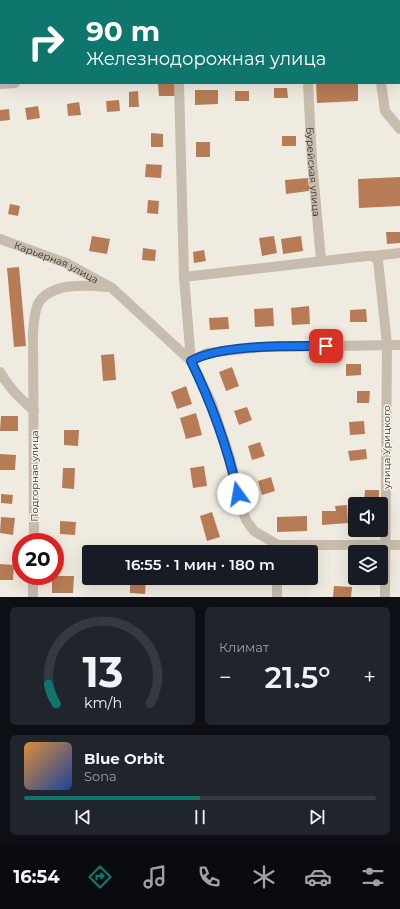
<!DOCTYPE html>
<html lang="ru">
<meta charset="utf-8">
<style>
:root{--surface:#171b24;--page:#20242c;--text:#f1f3f6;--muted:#9ea1a6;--line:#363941;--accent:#0f766e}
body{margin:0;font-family:Montserrat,sans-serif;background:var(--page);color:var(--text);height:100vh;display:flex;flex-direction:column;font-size:15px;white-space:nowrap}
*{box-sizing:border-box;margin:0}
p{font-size:13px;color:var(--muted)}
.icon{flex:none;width:22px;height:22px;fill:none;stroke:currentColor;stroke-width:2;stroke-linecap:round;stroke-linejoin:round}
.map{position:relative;height:597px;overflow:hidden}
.sheet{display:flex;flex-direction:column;gap:10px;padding:10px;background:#0d0f14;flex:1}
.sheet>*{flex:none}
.top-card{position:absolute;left:0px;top:0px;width:400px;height:84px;box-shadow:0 4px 16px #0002;background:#0f766e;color:#fff;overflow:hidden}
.controls{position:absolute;left:348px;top:497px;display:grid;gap:8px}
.controls a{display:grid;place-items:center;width:40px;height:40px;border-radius:4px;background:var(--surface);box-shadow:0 4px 16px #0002;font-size:20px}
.speed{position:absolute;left:12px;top:533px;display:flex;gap:8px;font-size:20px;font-weight:700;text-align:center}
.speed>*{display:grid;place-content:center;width:52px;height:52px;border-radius:50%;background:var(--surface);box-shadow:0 4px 16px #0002;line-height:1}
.speed .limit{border:6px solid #d22;background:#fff;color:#111}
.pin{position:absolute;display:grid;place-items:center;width:34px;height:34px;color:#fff;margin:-17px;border-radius:8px;box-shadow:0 2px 6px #0006}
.me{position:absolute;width:44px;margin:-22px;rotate:347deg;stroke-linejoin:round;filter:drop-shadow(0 0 3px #0008)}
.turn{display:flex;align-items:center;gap:14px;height:84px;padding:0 20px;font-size:18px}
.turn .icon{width:52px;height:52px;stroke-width:2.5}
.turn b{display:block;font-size:28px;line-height:34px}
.big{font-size:30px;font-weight:600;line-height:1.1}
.sheet .card{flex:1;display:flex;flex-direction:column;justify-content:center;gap:6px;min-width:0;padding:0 14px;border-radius:6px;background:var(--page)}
.sheet .dial{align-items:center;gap:0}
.dial svg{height:104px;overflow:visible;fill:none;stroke:var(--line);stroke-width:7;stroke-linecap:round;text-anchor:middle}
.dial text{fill:var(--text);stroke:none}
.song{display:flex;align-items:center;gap:12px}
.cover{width:48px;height:48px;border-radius:6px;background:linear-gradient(135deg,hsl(30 70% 55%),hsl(220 70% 35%))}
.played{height:4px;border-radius:2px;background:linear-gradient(90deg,var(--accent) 50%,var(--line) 50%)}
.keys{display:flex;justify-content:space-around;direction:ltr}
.heat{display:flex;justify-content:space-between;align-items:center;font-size:22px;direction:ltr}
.sheet .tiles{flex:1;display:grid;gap:10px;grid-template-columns:1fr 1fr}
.card:last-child{grid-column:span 2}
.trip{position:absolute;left:82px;top:545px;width:236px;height:40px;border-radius:4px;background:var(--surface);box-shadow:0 4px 16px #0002;font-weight:600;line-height:40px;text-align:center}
.tabs{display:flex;height:64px;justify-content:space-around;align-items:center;background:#090b0e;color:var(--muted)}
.tabs .icon{width:28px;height:28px}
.tabs .current{color:var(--accent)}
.tabs b{font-size:18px;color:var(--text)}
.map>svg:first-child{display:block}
.building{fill:#b77c56}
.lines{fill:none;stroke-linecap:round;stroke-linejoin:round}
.minor{stroke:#c7bcad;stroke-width:10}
.route-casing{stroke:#114b97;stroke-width:10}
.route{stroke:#1a73e8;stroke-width:7}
.labels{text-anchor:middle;stroke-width:3;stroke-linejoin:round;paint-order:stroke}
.street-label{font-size:10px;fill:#36302b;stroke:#f8f4eb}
</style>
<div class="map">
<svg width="400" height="597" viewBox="0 0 400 597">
<rect width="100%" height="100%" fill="#f0ebe0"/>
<g class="building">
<polygon points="158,83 176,83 177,96 159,96"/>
<polygon points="316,83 358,83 358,101 317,103"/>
<polygon points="274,88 287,88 288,98 274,98"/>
<polygon points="195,90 218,90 218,104 195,105"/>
<polygon points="138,91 139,107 129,107 129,92"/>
<rect x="235" y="91" width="14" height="10"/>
<polygon points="119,100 120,111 107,112 106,101"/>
<polygon points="79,102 81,115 68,116 67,104"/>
<polygon points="38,106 40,118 27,120 25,108"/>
<polygon points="9,109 10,120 0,121 0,110"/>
<polygon points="151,133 163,134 163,147 151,147"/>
<rect x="282" y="136" width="14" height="10"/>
<rect x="196" y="142" width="14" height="15"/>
<polygon points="146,164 162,165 161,178 145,177"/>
<polygon points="400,177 400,206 359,208 358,179"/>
<polygon points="308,178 309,191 286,194 285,180"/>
<polygon points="148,200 159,201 158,214 147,213"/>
<polygon points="10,204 20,206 18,216 8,214"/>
<polygon points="386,232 400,232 400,243 387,244"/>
<polygon points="92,236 110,239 107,254 89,251"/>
<polygon points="274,236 277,253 262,256 259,238"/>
<polygon points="301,236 303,251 283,254 281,239"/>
<polygon points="143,248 156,250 155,261 142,260"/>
<polygon points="204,250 206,261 194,263 193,252"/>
<polygon points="19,267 26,346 14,347 7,268"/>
<polygon points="309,306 310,324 292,325 291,308"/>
<polygon points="273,308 274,326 255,327 254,309"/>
<polygon points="366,309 367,322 350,322 350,310"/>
<polygon points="228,317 229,329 210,330 209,318"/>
<polygon points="114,354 116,380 103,381 101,355"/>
<polygon points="346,364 361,364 361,375 346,376"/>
<polygon points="232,367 239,386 226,391 219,372"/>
<polygon points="186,386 192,404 177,409 171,392"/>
<polygon points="357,391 370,391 369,403 357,403"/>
<polygon points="247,407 252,420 239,425 234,411"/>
<polygon points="196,413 202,435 186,439 180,418"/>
<polygon points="1,416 18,416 18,431 0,431"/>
<polygon points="364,421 365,434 350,435 349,422"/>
<polygon points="64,430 79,430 78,446 64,445"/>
<polygon points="260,442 265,456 252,460 248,446"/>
<polygon points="366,449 367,459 350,461 348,451"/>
<polygon points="0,454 16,455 15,470 0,470"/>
<polygon points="204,466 207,486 193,488 190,468"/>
<polygon points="63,468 75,468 74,489 62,488"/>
<polygon points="271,477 275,491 262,495 258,481"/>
<polygon points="365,490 379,490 379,504 364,504"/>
<polygon points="1,494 13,495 12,504 1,503"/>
<polygon points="347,505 348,523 322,525 322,511 336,511 335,506"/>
<polygon points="212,512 220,537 207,541 200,516"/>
<polygon points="307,516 307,531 277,532 277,517"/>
<polygon points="1,517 15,518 13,535 0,533"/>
<polygon points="60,521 76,522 75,535 60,534"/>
<polygon points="0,564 14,565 13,580 0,580"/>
<polygon points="52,576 74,576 73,593 52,593"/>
<polygon points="219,578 231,578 231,581 221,584"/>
<polygon points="130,580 146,580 145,594 130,593"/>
<polygon points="334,586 352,587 351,597 333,597"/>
</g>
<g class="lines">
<g class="minor">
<polyline points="56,0 56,1"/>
<polyline points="306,0 306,1"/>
<polyline points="399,59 400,58"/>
<polyline points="179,83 184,277 191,361 207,353 264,347 400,345"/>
<path id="s1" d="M308,83l4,78 9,99"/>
<polyline points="381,83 385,111 400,129"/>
<polyline points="0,84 15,83"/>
<path id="s2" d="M0,239l66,24 46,25 79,73 21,43 18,54 11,48 5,14 8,11 24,14h122"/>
<polyline points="373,256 400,253"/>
<polyline points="184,277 367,256 373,256 378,260 387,344 385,597"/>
<path d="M0,372c9,16 21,27 34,39"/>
<path d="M34,542l-1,-210c1,-9 1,-19 5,-28 12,-22 49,-19 69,-17"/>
<polyline points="33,597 33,576"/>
<polyline points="277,597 277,578"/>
</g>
</g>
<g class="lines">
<g class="route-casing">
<path id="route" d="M238,494c-11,-49 -25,-88 -47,-133 30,-17 99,-15 135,-15"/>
</g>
<use href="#route" class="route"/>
</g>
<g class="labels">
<g class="street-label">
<text dy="4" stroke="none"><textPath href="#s1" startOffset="89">Бурейская улица</textPath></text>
<text dy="4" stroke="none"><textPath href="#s2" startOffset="61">Карьерная улица</textPath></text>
<text transform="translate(386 447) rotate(-90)" y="4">улица Урицкого</text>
<text transform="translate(34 476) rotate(-90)" y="4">Подгорная улица</text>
</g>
</g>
</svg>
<div class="controls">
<a><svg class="icon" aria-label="sound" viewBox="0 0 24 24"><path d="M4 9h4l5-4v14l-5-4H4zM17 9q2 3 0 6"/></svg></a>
<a><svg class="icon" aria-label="layers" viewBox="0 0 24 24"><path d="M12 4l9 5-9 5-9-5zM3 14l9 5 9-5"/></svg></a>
</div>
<div class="speed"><div class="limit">20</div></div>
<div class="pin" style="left:326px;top:346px;background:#d93025"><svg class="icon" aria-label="arrive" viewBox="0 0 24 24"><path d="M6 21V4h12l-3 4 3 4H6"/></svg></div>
<svg class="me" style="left:238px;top:494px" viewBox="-20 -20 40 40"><circle r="19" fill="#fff"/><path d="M0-13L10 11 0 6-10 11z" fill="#1a73e8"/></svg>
<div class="trip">16:55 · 1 мин · 180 m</div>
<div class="top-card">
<div class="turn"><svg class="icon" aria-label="right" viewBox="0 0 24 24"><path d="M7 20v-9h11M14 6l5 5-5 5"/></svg><div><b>90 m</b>Железнодорожная улица</div></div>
</div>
</div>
<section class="sheet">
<div class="tiles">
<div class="card dial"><svg viewBox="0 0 100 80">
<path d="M14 69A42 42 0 1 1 86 69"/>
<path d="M14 69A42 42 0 0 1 8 54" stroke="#0f766e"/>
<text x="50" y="56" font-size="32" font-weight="700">13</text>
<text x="50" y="72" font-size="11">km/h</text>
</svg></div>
<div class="card"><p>Климат</p>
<div class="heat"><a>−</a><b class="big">21.5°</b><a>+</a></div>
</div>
<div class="card">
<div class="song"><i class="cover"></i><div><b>Blue Orbit</b><p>Sona</p></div></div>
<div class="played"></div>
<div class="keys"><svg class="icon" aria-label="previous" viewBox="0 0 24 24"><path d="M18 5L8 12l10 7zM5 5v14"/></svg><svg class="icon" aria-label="pause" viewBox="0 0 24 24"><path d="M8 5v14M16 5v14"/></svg><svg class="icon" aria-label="next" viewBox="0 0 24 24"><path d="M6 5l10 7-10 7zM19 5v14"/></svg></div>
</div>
</div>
</section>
<nav class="tabs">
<b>16:54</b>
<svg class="icon current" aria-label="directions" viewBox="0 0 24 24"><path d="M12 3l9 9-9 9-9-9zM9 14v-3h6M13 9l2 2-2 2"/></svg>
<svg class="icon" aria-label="music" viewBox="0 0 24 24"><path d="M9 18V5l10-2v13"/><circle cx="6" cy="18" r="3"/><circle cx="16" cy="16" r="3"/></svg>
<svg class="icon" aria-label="phone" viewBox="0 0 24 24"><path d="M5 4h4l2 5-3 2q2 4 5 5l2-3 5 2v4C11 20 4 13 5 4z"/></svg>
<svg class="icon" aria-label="climate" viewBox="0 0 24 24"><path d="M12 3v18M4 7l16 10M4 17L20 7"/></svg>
<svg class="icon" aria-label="car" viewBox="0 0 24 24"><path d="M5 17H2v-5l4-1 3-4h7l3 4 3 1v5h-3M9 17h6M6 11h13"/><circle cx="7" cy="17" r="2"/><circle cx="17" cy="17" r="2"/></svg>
<svg class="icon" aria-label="filters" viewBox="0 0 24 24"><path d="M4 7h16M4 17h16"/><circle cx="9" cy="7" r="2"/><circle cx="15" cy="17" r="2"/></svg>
</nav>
